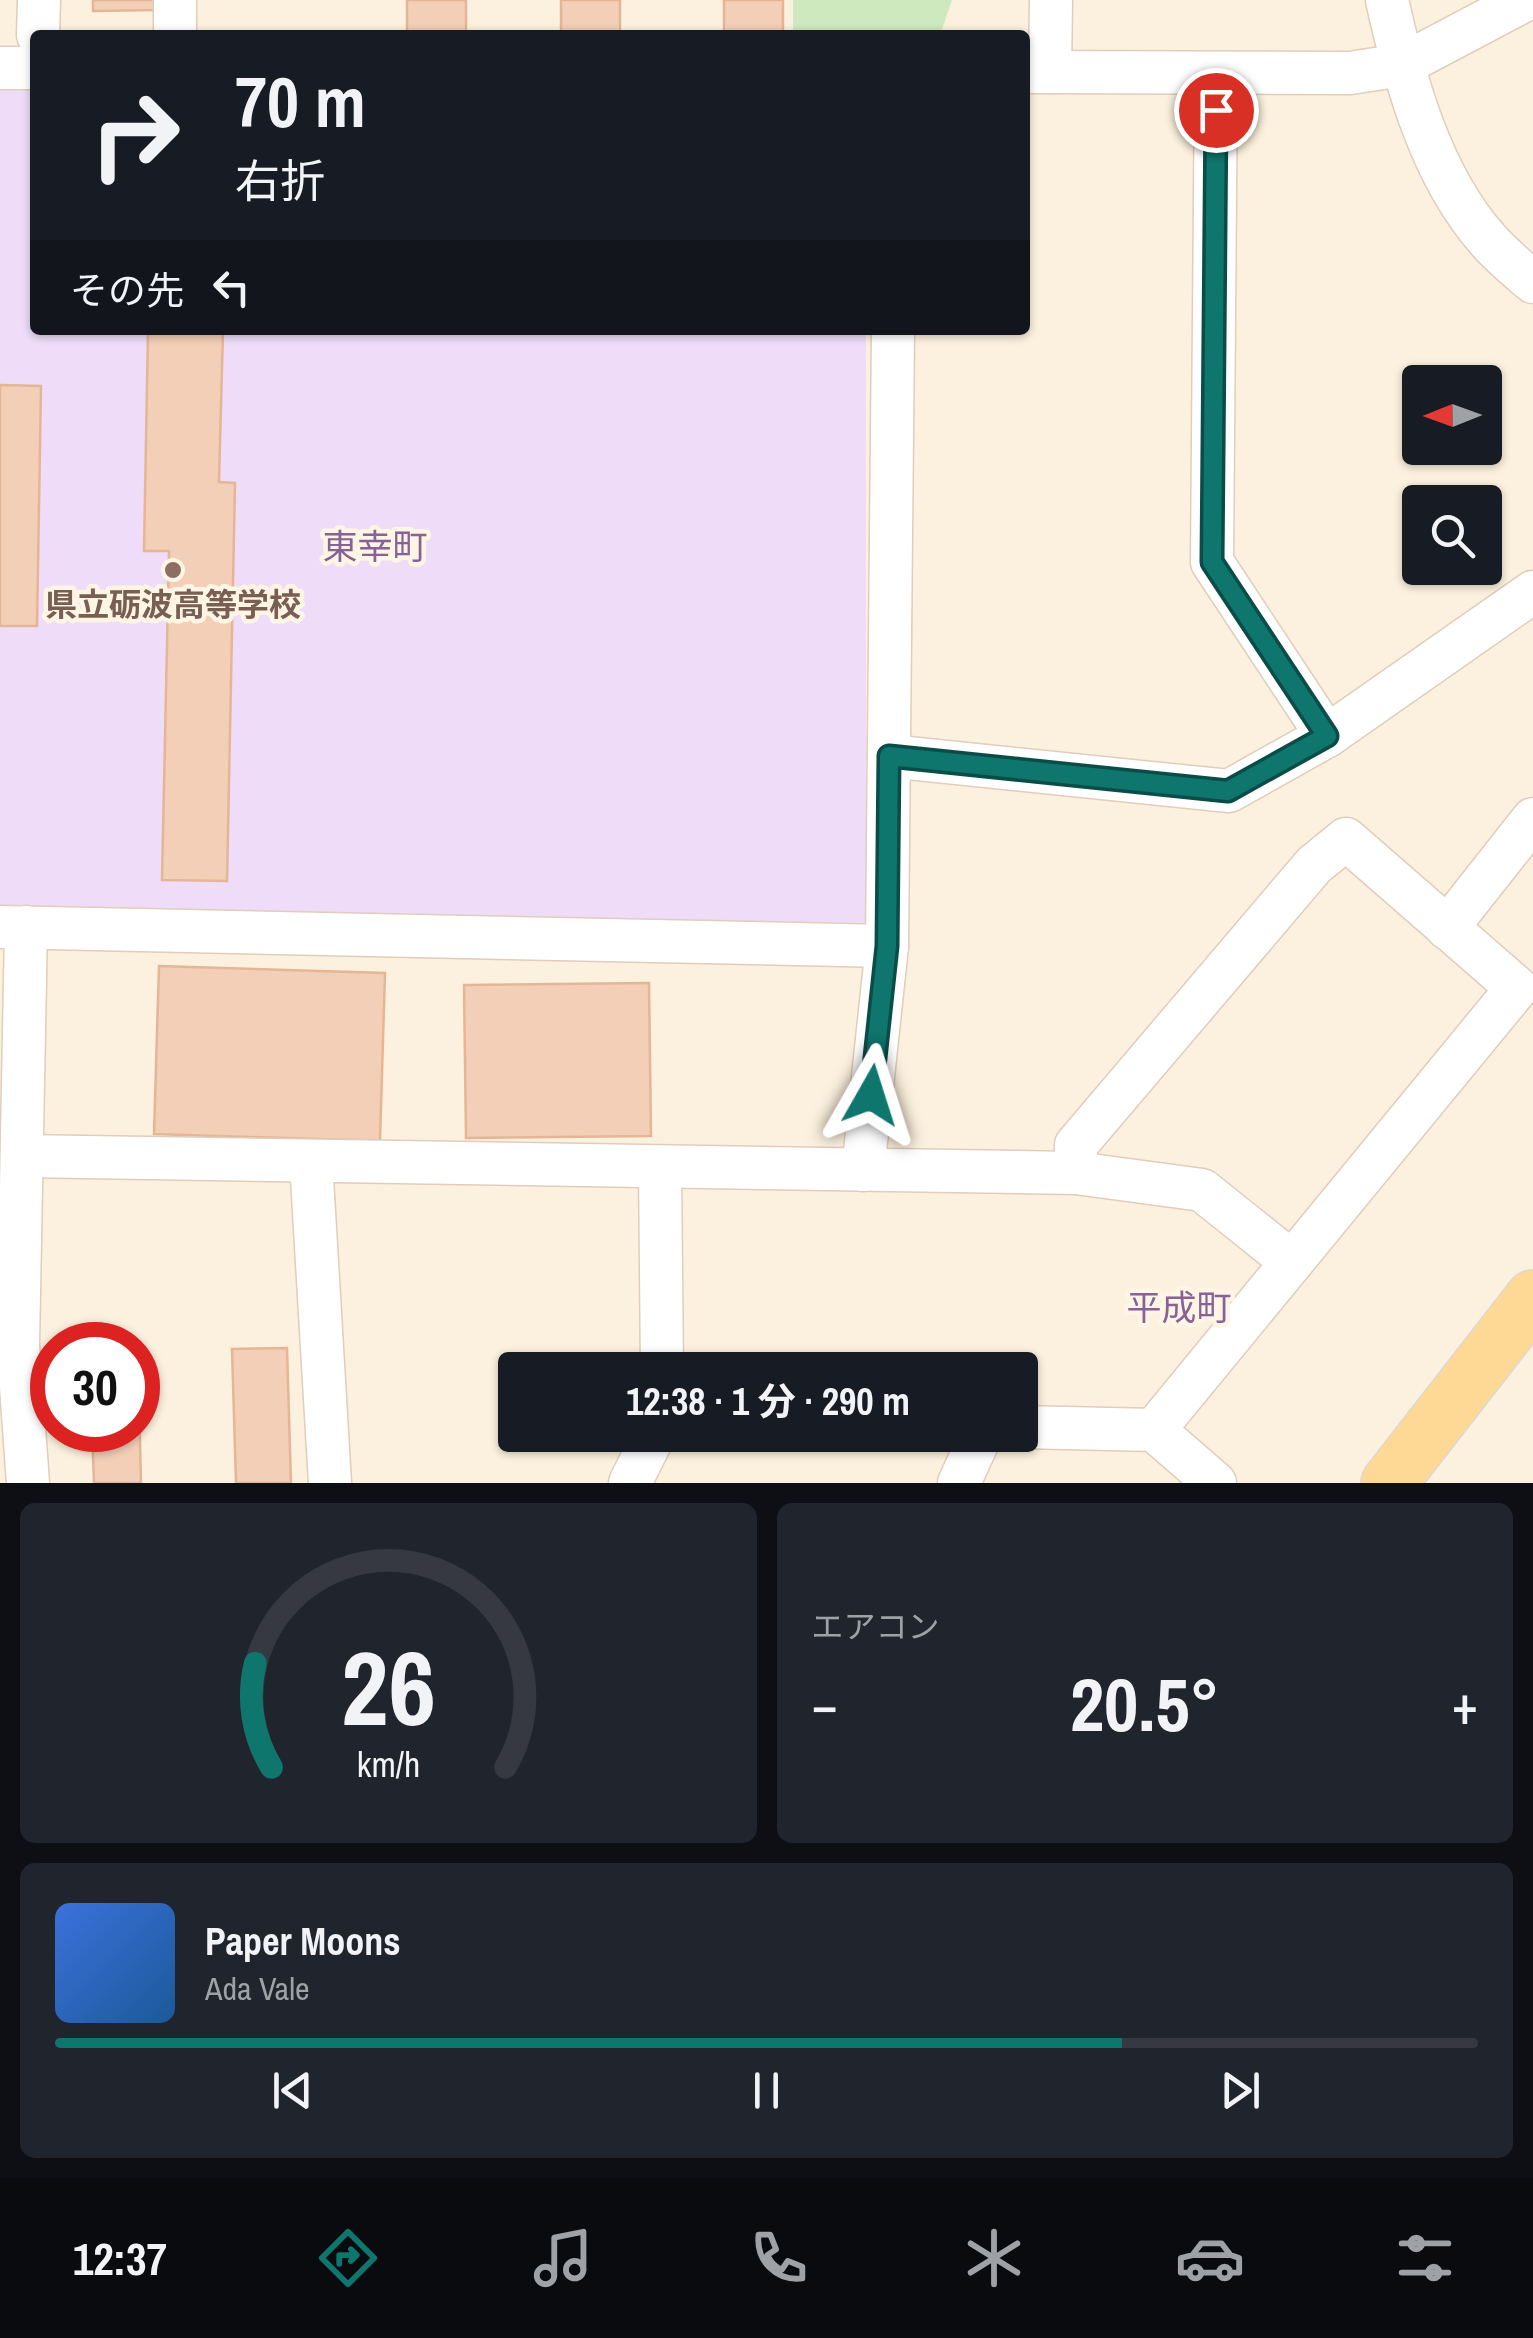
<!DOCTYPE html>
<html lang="ja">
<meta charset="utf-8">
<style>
:root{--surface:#171b24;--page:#20242c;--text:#f1f3f6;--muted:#9ea1a6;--line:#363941;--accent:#0f766e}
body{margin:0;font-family:"Archivo Narrow","Noto Sans JP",sans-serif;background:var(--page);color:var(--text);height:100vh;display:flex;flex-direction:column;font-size:38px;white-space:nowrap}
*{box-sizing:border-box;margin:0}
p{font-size:32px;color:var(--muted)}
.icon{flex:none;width:55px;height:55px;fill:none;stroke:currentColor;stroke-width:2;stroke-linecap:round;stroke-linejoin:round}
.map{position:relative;height:1483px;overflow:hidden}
.side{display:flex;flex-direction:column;gap:20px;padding:20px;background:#0d0f14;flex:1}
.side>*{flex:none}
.guide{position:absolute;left:30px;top:30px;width:1000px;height:305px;border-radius:10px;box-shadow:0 2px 8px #0004;background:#171b24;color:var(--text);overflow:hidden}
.needle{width:65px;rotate:269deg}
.controls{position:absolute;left:1402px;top:365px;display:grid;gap:20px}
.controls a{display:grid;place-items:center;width:100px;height:100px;border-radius:10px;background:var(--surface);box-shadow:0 2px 8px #0004;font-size:50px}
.speed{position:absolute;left:30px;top:1322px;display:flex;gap:20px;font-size:50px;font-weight:700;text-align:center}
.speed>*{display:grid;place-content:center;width:130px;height:130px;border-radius:50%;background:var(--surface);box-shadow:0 2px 8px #0004;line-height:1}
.speed .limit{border:15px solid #d22;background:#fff;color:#111}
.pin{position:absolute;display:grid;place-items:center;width:85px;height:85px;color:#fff;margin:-42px;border:5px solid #fff;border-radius:50%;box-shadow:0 2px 10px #0007}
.me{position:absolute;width:110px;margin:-55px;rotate:6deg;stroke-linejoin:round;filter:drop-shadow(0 0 8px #0008)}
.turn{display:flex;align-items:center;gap:35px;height:210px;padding:0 40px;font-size:45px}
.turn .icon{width:130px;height:130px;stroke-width:2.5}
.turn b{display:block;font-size:70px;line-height:85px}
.then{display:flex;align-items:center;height:95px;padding:0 40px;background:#0003;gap:20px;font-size:38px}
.big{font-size:75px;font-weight:700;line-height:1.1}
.side .card{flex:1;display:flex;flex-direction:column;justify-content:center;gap:15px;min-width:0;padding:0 35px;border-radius:15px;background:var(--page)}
.side .dial{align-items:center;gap:0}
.dial svg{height:260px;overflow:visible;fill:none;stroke:var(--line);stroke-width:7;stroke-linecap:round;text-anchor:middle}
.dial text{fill:var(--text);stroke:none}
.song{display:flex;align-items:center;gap:30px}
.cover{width:120px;height:120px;border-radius:15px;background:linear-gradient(135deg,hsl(220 70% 55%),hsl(210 70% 35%))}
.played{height:10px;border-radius:5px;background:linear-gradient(90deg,var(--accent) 75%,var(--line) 75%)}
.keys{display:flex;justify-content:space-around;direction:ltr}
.heat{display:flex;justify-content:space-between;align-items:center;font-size:55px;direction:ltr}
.side .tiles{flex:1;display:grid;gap:20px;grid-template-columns:1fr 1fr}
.card:last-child{grid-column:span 2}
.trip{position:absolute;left:498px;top:1352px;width:540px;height:100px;border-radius:10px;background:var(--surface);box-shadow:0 2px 8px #0004;font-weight:700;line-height:100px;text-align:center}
.dock{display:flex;height:160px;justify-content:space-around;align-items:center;background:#090b0e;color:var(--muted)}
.dock .icon{width:70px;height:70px}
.dock .on{color:var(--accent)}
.dock b{font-size:45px;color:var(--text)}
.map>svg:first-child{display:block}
.education{fill:#eedcf8}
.green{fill:#cee9bd}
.building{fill:#f2cfb6;stroke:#e5b696;stroke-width:2.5}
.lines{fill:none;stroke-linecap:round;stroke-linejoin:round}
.minor-casing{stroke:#e0cdbb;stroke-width:45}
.major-casing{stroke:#ddd7d3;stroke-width:58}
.minor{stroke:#fff;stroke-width:42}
.major{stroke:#fdd995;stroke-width:55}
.route-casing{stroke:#0a4d48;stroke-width:25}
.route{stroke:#0f766e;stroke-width:18}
.education-dot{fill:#8d6e63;stroke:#fff5e5;stroke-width:4}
.labels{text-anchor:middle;stroke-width:9;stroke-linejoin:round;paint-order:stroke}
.education-label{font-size:32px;font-weight:bold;fill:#785e54;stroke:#fff5e5}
.neighbourhood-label{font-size:35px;fill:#866296;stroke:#fff5e5}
</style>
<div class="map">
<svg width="1533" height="1483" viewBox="0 0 1533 1483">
<rect width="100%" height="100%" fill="#fcf1de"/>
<polygon class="education" points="0,72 35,73 35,330 866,330 866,923 0,909"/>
<polygon class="green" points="793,0 952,0 940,35 793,35"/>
<g class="building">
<polygon points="93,0 156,0 156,10 93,11"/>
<rect x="407" y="0" width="59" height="35"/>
<rect x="561" y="0" width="59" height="35"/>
<rect x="724" y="0" width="59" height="35"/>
<polygon points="148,330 223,330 219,482 235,483 227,881 162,880 169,551 144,551"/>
<polygon points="0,385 41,386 37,626 0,626"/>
<polygon points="159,966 385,973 380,1141 154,1134"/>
<polygon points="649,983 651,1136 466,1138 464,985"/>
<polygon points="287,1348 291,1483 236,1483 232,1349"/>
<polygon points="138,1359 141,1483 94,1483 92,1430 138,1430"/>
</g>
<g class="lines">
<g class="minor-casing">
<g id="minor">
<polyline points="175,0 175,35"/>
<path d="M1387,0c18,81 44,176 101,240 13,15 30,29 45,42"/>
<polyline points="38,35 39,0"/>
<polyline points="0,68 35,68"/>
<polyline points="1025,72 1350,73 1402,65 1525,0"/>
<polyline points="1050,72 1051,0"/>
<polyline points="1216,73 1212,562 1327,736"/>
<polyline points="889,756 1229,791 1327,736 1533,592"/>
<polyline points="0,927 887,946"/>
<polyline points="26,927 18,1345 28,1483"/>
<polyline points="1447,928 1533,819"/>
<polyline points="22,1156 1076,1173 1202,1190 1292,1262"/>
<polyline points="311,1161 330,1483"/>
<polyline points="660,1167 662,1370"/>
<polyline points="863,1170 887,946 893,330"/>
<polyline points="1076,1173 1076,1145 1314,865 1346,839 1517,988 1154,1430"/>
<polyline points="1020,1427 1154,1430 1215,1483"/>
<polyline points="630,1483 654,1435"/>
<polyline points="959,1483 981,1435"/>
</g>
</g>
<g class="major-casing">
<polyline id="major" points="1389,1483 1533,1298"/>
</g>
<use href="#minor" class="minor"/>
<use href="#major" class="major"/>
</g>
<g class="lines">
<g class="route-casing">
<polyline id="route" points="871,1095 887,946 889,756 1228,791 1327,736 1212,562 1216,110"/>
</g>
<use href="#route" class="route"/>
</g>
<circle class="education-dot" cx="173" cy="570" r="10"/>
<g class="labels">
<g class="education-label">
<text x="173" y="616">県立砺波高等学校</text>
</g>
<g class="neighbourhood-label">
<text x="375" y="559">東幸町</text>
<text x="1179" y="1320">平成町</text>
</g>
</g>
</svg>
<div class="controls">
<a><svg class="needle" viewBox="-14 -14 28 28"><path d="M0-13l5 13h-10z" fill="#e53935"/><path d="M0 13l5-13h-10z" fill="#9ea1a6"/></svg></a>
<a><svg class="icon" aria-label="search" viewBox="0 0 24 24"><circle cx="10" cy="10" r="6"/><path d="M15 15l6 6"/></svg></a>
</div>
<div class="speed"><div class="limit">30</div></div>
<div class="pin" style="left:1216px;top:110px;background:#d93025"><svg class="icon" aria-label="arrive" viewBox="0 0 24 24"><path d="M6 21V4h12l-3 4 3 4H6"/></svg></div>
<svg class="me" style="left:871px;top:1095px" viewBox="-20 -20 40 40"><path d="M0-17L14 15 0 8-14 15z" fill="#0f766e" stroke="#fff" stroke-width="4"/></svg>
<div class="trip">12:38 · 1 分 · 290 m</div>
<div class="guide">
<div class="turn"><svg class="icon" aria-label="right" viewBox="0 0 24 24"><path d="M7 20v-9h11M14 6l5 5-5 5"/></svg><div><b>70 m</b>右折</div></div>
<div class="then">その先<svg class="icon" aria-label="left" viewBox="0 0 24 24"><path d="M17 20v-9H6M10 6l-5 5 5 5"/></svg></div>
</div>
</div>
<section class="side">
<div class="tiles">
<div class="card dial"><svg viewBox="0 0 100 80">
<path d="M14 69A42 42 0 1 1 86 69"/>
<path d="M14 69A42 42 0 0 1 9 37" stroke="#0f766e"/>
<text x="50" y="56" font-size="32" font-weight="700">26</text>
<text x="50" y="72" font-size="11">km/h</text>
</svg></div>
<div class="card"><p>エアコン</p>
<div class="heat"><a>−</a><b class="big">20.5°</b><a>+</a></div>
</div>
<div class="card">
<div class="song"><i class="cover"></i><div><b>Paper Moons</b><p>Ada Vale</p></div></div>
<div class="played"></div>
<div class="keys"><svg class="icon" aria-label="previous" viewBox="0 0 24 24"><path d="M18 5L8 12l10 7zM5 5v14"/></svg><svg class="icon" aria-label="pause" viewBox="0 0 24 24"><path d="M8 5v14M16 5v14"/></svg><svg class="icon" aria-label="next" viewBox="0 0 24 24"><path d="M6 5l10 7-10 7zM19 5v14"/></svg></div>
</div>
</div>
</section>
<nav class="dock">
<b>12:37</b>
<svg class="icon on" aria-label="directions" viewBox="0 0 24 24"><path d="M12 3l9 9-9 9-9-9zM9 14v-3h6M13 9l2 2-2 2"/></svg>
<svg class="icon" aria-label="music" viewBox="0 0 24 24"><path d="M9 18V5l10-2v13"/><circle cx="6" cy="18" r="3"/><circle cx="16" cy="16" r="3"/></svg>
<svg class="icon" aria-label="phone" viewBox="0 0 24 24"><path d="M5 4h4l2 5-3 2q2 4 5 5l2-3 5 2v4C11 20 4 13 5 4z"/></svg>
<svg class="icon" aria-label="climate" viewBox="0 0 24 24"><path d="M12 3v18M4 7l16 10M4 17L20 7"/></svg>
<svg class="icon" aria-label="car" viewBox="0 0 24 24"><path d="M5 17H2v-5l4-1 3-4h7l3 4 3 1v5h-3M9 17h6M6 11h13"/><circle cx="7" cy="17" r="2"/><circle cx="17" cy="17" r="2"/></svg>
<svg class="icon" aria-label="filters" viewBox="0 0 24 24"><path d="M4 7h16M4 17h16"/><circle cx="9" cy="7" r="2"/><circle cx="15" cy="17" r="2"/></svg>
</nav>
